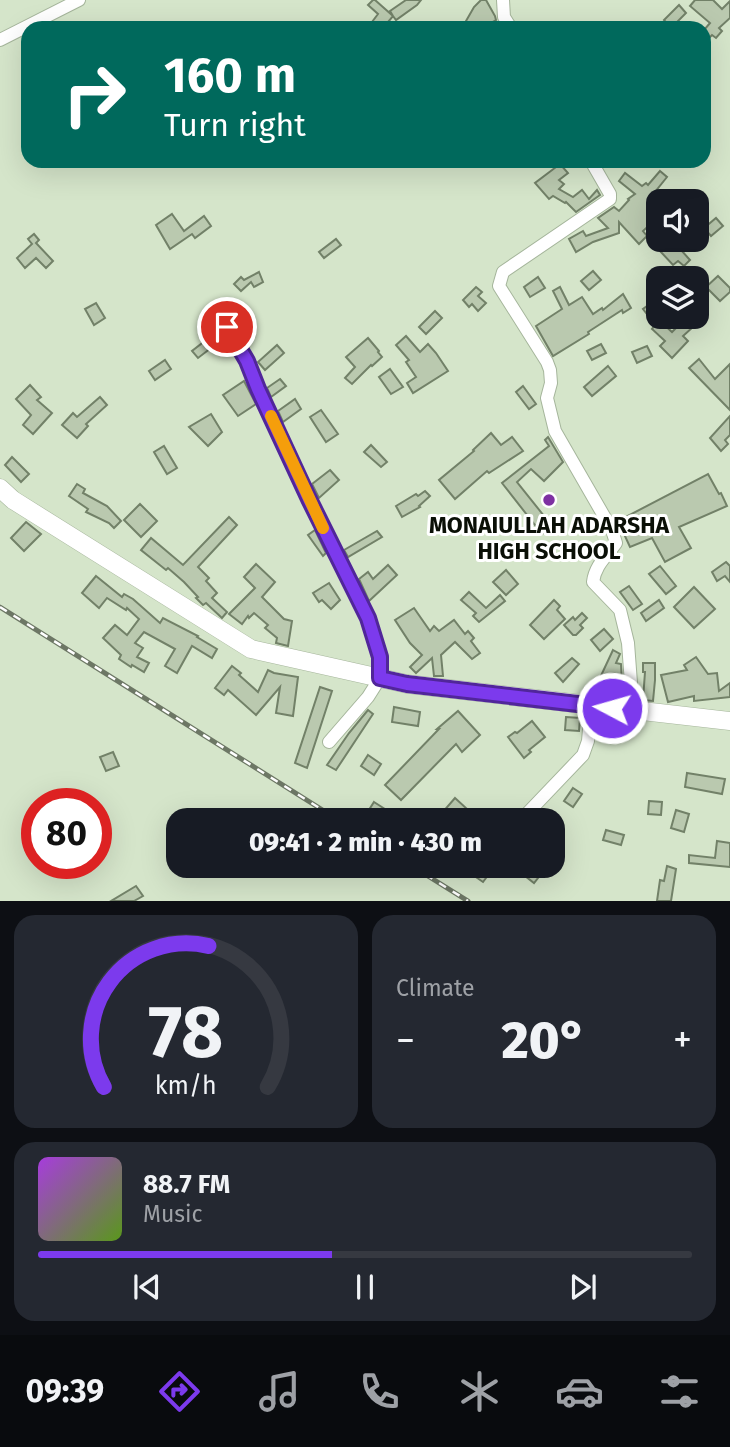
<!DOCTYPE html>
<meta charset="utf-8">
<style>
:root{--surface:#171b24;--page:#242831;--text:#f1f3f6;--muted:#9ea1a6;--line:#363941;--accent:#7c3aed}
body{margin:0;font-family:"Fira Sans",sans-serif;background:var(--page);color:var(--text);height:100vh;display:flex;flex-direction:column;font-size:26px;white-space:nowrap}
*{box-sizing:border-box;margin:0}
p{font-size:23px;color:var(--muted)}
.icon{flex:none;width:38px;height:38px;fill:none;stroke:currentColor;stroke-width:2;stroke-linecap:round;stroke-linejoin:round}
.map{position:relative;height:901px;overflow:hidden}
.sheet{display:flex;flex-direction:column;gap:14px;padding:14px;background:#0d0f14;flex:1}
.sheet>*{flex:none}
.guide{position:absolute;left:21px;top:21px;width:690px;height:147px;border-radius:21px;box-shadow:0 7px 28px #0002;background:#00695c;color:#fff;overflow:hidden}
.fabs{position:absolute;left:646px;top:189px;display:grid;gap:14px}
.fabs a{display:grid;place-items:center;width:63px;height:63px;border-radius:14px;background:var(--surface);box-shadow:0 7px 28px #0002;font-size:35px}
.speed{position:absolute;left:21px;top:788px;display:flex;gap:14px;font-size:35px;font-weight:700;text-align:center}
.speed>*{display:grid;place-content:center;width:91px;height:91px;border-radius:50%;background:var(--surface);box-shadow:0 7px 28px #0002;line-height:1}
.speed .limit{border:10px solid #d22;background:#fff;color:#111}
.pin{position:absolute;display:grid;place-items:center;width:60px;height:60px;color:#fff;margin:-30px;border:4px solid #fff;border-radius:50%;box-shadow:0 2px 7px #0007}
.me{position:absolute;width:77px;margin:-38px;rotate:276deg;stroke-linejoin:round;filter:drop-shadow(0 0 5px #0008)}
.turn{display:flex;align-items:center;gap:24px;height:147px;padding:0 28px;font-size:32px}
.turn .icon{width:91px;height:91px;stroke-width:2.5}
.turn b{display:block;font-size:49px;line-height:60px}
.big{font-size:52px;font-weight:800;line-height:1.1}
.sheet .card{flex:1;display:flex;flex-direction:column;justify-content:center;gap:10px;min-width:0;padding:0 24px;border-radius:21px;background:var(--page)}
.sheet .dial{align-items:center;gap:0}
.dial svg{height:182px;overflow:visible;fill:none;stroke:var(--line);stroke-width:7;stroke-linecap:round;text-anchor:middle}
.dial text{fill:var(--text);stroke:none}
.song{display:flex;align-items:center;gap:21px}
.cover{width:84px;height:84px;border-radius:10px;background:linear-gradient(135deg,hsl(280 70% 55%),hsl(90 70% 35%))}
.played{height:7px;border-radius:4px;background:linear-gradient(90deg,var(--accent) 45%,var(--line) 45%)}
.keys{display:flex;justify-content:space-around;direction:ltr}
.heat{display:flex;justify-content:space-between;align-items:center;font-size:38px;direction:ltr}
.sheet .tiles{flex:1;display:grid;gap:14px;grid-template-columns:1fr 1fr}
.card:last-child{grid-column:span 2}
.trip{position:absolute;left:166px;top:808px;width:399px;height:70px;border-radius:21px;background:var(--surface);box-shadow:0 7px 28px #0002;font-weight:800;line-height:70px;text-align:center}
.dock{display:flex;height:112px;justify-content:space-around;align-items:center;background:#090b0e;color:var(--muted)}
.dock .icon{width:49px;height:49px}
.dock .active{color:var(--accent)}
.dock b{font-size:32px;color:var(--text)}
.map>svg:first-child{display:block}
.building{fill:#bac9af;stroke:#728168;stroke-width:2}
.lines{fill:none;stroke-linecap:round;stroke-linejoin:round}
.minor-casing{stroke:#a5b59b;stroke-width:14}
.highway-casing{stroke:#a5b59b;stroke-width:19}
.minor{stroke:#fff;stroke-width:12}
.highway{stroke:#fff;stroke-width:18}
.rail-casing{stroke:#6d7765;stroke-width:5}
.rail{stroke:#fff;stroke-width:2.5;stroke-dasharray:8;stroke-linecap:butt}
.route-casing{stroke:#51269a;stroke-width:18}
.route{stroke:#7c3aed;stroke-width:12}
.slow{stroke:#f59e0b;stroke-width:12}
.poi-dot{fill:#7e31a2;stroke:#fff;stroke-width:2.5}
.labels{text-anchor:middle;stroke-width:6;stroke-linejoin:round;paint-order:stroke}
.poi-label{font-size:23px;font-weight:bold;fill:#0a0f06;stroke:#fff}
</style>
<div class="map">
<svg width="730" height="901" viewBox="0 0 730 901">
<rect width="100%" height="100%" fill="#d5e5ca"/>
<g class="building">
<polygon points="373,0 375,0 393,16 390,11 406,0 421,0 417,5 396,20 393,16 383,28 380,28 372,22 378,14 368,5"/>
<polygon points="481,0 486,0 495,16 496,20 482,28 462,28 474,7"/>
<polygon points="695,0 713,0 722,9 730,1 730,18 719,28 722,31 716,38 712,35 704,43 704,30 710,23 690,6"/>
<polygon points="679,5 686,13 676,23 680,28 671,28 664,20"/>
<polygon points="560,164 568,173 559,180 564,184 559,189 573,197 582,190 589,199 597,190 600,195 576,212 566,202 565,203 553,196 549,199 535,183"/>
<polygon points="660,171 667,177 655,192 661,199 658,201 658,217 643,231 647,236 639,244 619,222 619,233 593,242 576,252 569,239 583,231 586,236 608,228 598,218 614,207 619,211 629,200 628,199 635,194 619,181 625,173 642,186 646,183 648,185"/>
<polygon points="172,214 184,231 204,216 211,226 195,238 192,234 170,249 156,225"/>
<polygon points="716,218 723,226 711,236 704,228"/>
<polygon points="34,234 39,240 36,243 53,261 46,268 36,258 25,268 17,258 32,244 28,239"/>
<polygon points="336,239 341,245 324,258 319,252"/>
<polygon points="672,240 690,260 684,266 678,261 673,265 660,251"/>
<polygon points="593,271 601,280 589,290 581,281"/>
<polygon points="259,272 263,282 254,287 251,282 241,291 234,284 241,277 244,280"/>
<polygon points="718,276 730,288 730,292 720,301 706,287"/>
<polygon points="538,277 545,288 530,297 524,287"/>
<polygon points="476,287 482,292 478,296 486,303 478,311 472,304 469,307 463,300"/>
<polygon points="560,287 569,305 582,297 593,314 602,308 603,310 623,294 631,308 623,313 622,310 588,332 589,334 553,356 536,326 562,309 553,291"/>
<polygon points="658,298 658,312 650,318 643,309"/>
<polygon points="96,303 105,318 94,325 85,309"/>
<polygon points="435,311 442,318 426,334 419,327"/>
<polygon points="691,317 704,317 683,336 688,341 672,358 660,346 665,341 652,329 659,320 672,332 682,322 684,324"/>
<polygon points="219,330 224,338 198,358 192,351"/>
<polygon points="406,336 420,352 428,344 436,353 448,371 413,393 407,383 416,377 406,362 409,360 396,345"/>
<polygon points="368,338 379,351 378,352 382,357 372,366 371,365 352,384 345,378 355,367 346,357"/>
<polygon points="601,344 606,353 592,360 587,351"/>
<polygon points="277,345 284,353 265,370 258,362"/>
<polygon points="647,346 652,356 637,363 632,352"/>
<polygon points="699,359 715,379 730,364 730,410 689,368"/>
<polygon points="165,360 171,369 155,380 149,371"/>
<polygon points="608,366 616,376 592,396 584,387"/>
<polygon points="390,369 403,387 391,394 379,377"/>
<polygon points="280,379 286,386 271,397 267,388"/>
<polygon points="244,381 256,404 238,416 223,395"/>
<polygon points="30,385 41,397 37,400 52,413 33,434 23,425 31,415 16,399"/>
<polygon points="523,386 536,404 529,409 516,392"/>
<polygon points="100,397 107,405 86,424 88,426 77,438 62,425 73,413 77,417"/>
<polygon points="295,399 301,409 283,422 278,411"/>
<polygon points="321,410 338,434 326,442 310,417"/>
<polygon points="211,414 222,432 208,446 189,427"/>
<polygon points="730,416 730,435 725,440 728,444 721,451 710,438"/>
<polygon points="491,433 501,445 512,437 523,451 489,473 487,471 455,499 439,480 474,451 473,450"/>
<polygon points="548,437 563,462 544,481 531,469 517,482 552,526 542,534 502,483 549,446 545,440"/>
<polygon points="371,445 387,462 381,467 364,452"/>
<polygon points="164,446 177,468 167,474 154,452"/>
<polygon points="12,457 29,474 21,482 5,465"/>
<polygon points="330,470 339,480 319,498 312,484"/>
<polygon points="708,474 719,494 721,493 727,506 679,527 691,548 665,562 652,538 630,547 624,534 626,533 620,520"/>
<polygon points="77,484 85,489 83,493 107,506 121,521 114,528 109,523 86,512 88,509 69,496"/>
<polygon points="425,491 430,496 419,506 420,507 402,517 396,506 416,494 418,496"/>
<polygon points="140,504 157,521 141,537 124,520"/>
<polygon points="229,517 237,525 198,567 209,578 206,581 217,593 212,598 227,612 222,618 206,603 203,605 196,598 198,597 184,582 168,568 166,570 141,550 151,538 183,565"/>
<polygon points="26,522 41,534 24,551 11,538"/>
<polygon points="315,530 326,553 323,556 308,535"/>
<polygon points="377,531 382,537 348,557 344,550"/>
<polygon points="726,562 730,566 730,582 725,576 717,581 712,572"/>
<polygon points="256,564 275,582 262,597 284,619 292,621 288,646 276,643 277,638 265,628 268,625 254,613 249,618 248,616 242,624 229,614 255,588 244,577"/>
<polygon points="388,565 397,575 369,601 359,579 368,572 373,579"/>
<polygon points="660,566 676,586 666,594 649,574"/>
<polygon points="506,570 518,584 506,595 493,582"/>
<polygon points="96,576 122,597 124,594 133,599 160,623 163,618 198,636 197,637 217,649 212,658 192,646 177,673 165,666 175,649 144,632 135,643 143,648 137,657 149,663 144,672 132,665 131,667 119,659 121,655 103,638 115,625 127,635 139,619 127,608 126,610 107,598 99,608 82,593"/>
<polygon points="329,583 340,600 331,609 322,600 319,602 313,593"/>
<polygon points="629,586 642,604 633,610 620,592"/>
<polygon points="694,587 715,609 694,628 674,607"/>
<polygon points="469,592 486,608 500,595 505,601 479,622 473,616 476,613 461,600"/>
<polygon points="554,600 560,606 557,610 565,619 544,639 530,625"/>
<polygon points="659,600 664,608 646,621 641,613"/>
<polygon points="414,608 430,631 434,626 439,631 454,620 465,634 468,631 474,638 471,641 480,653 472,659 455,642 441,655 443,676 434,676 432,658 416,673 410,667 422,655 410,643 395,620"/>
<polygon points="582,613 587,618 580,625 583,628 576,635 573,635 564,625 573,617 575,620"/>
<polygon points="604,629 613,639 600,651 591,640"/>
<polygon points="613,650 620,654 616,663 621,664 622,683 618,693 598,682"/>
<polygon points="696,657 708,674 717,673 719,691 730,683 730,697 694,701 694,696 668,702 661,675 687,670 684,665"/>
<polygon points="572,658 579,664 563,682 555,673"/>
<polygon points="643,663 655,663 655,680 653,701 643,700 645,672 643,672"/>
<polygon points="232,666 241,673 239,675 258,692 268,670 274,673 298,677 293,716 276,713 280,687 256,715 228,690 224,695 215,688"/>
<polygon points="320,687 332,691 307,768 295,763"/>
<polygon points="394,707 420,712 418,726 392,722"/>
<polygon points="368,710 373,714 336,770 327,765 349,733"/>
<polygon points="458,711 480,735 462,752 456,744 401,800 385,785 439,729 437,729"/>
<polygon points="566,717 580,718 579,731 565,730"/>
<polygon points="532,721 545,737 529,750 531,752 524,758 508,737 515,732 517,733"/>
<polygon points="113,752 119,766 106,771 100,757"/>
<polygon points="368,755 381,764 374,775 361,766"/>
<polygon points="687,773 725,779 722,794 685,787"/>
<polygon points="573,788 582,794 573,807 564,801"/>
<polygon points="455,798 466,808 456,821 450,821 441,814"/>
<polygon points="649,801 662,802 661,815 648,814"/>
<polygon points="374,802 388,811 382,821 366,821 370,815 367,813"/>
<polygon points="676,810 689,814 684,832 671,828"/>
<polygon points="606,830 624,835 621,845 603,840"/>
<polygon points="717,841 730,843 730,867 689,863 689,855 715,858"/>
<polygon points="475,866 495,866 483,882 470,873"/>
<polygon points="524,866 533,866 542,873 534,883 520,872"/>
<polygon points="667,866 676,869 671,901 657,901 660,880 664,881"/>
<polygon points="136,886 143,896 134,901 111,901"/>
</g>
<g class="lines">
<g class="minor-casing">
<g id="minor">
<polyline points="503,0 504,17 511,28"/>
<polyline points="0,40 79,0"/>
<path d="M591,161l19,33v5l-107,73 -4,14 48,76 3,8 1,13 -4,15 8,33 57,99 4,13c-9,13 -21,22 -23,39l27,28 8,33 5,67"/>
<polyline points="217,309 247,361 258,389 320,521 368,618 380,657 380,678 368,697 329,742"/>
<polyline points="520,821 583,755 588,741 591,706"/>
</g>
</g>
<g class="highway-casing">
<polyline id="highway" points="0,488 13,500 251,649 407,684 730,721"/>
</g>
<use href="#minor" class="minor"/>
<use href="#highway" class="highway"/>
<g class="rail-casing">
<g id="rail">
<polyline points="0,607 340,821"/>
<polyline points="412,866 468,901"/>
</g>
</g>
<use href="#rail" class="rail"/>
</g>
<g class="lines">
<g class="route-casing">
<polyline id="route" points="227,327 247,361 258,389 309,499 368,618 380,657 380,678 407,684 612,708"/>
</g>
<use href="#route" class="route"/>
<polyline class="slow" points="271,416 323,528"/>
</g>
<circle class="poi-dot" cx="549" cy="500" r="7"/>
<g class="labels">
<g class="poi-label">
<text x="549" y="533">MONAIULLAH ADARSHA<tspan x="549" dy="26">HIGH SCHOOL</tspan></text>
</g>
</g>
</svg>
<div class="fabs">
<a><svg class="icon" aria-label="sound" viewBox="0 0 24 24"><path d="M4 9h4l5-4v14l-5-4H4zM17 9q2 3 0 6"/></svg></a>
<a><svg class="icon" aria-label="layers" viewBox="0 0 24 24"><path d="M12 4l9 5-9 5-9-5zM3 14l9 5 9-5"/></svg></a>
</div>
<div class="speed"><div class="limit">80</div></div>
<div class="pin" style="left:227px;top:327px;background:#d93025"><svg class="icon" aria-label="arrive" viewBox="0 0 24 24"><path d="M6 21V4h12l-3 4 3 4H6"/></svg></div>
<svg class="me" style="left:612px;top:708px" viewBox="-20 -20 40 40"><circle r="17" fill="#7c3aed" stroke="#fff" stroke-width="3"/><path d="M0-11L8 9 0 5-8 9z" fill="#fff"/></svg>
<div class="trip">09:41 · 2 min · 430 m</div>
<div class="guide">
<div class="turn"><svg class="icon" aria-label="right" viewBox="0 0 24 24"><path d="M7 20v-9h11M14 6l5 5-5 5"/></svg><div><b>160 m</b>Turn right</div></div>
</div>
</div>
<section class="sheet">
<div class="tiles">
<div class="card dial"><svg viewBox="0 0 100 80">
<path d="M14 69A42 42 0 1 1 86 69"/>
<path d="M14 69A42 42 0 0 1 60 7" stroke="#7c3aed"/>
<text x="50" y="56" font-size="32" font-weight="700">78</text>
<text x="50" y="72" font-size="11">km/h</text>
</svg></div>
<div class="card"><p>Climate</p>
<div class="heat"><a>−</a><b class="big">20°</b><a>+</a></div>
</div>
<div class="card">
<div class="song"><i class="cover"></i><div><b>88.7 FM</b><p>Music</p></div></div>
<div class="played"></div>
<div class="keys"><svg class="icon" aria-label="previous" viewBox="0 0 24 24"><path d="M18 5L8 12l10 7zM5 5v14"/></svg><svg class="icon" aria-label="pause" viewBox="0 0 24 24"><path d="M8 5v14M16 5v14"/></svg><svg class="icon" aria-label="next" viewBox="0 0 24 24"><path d="M6 5l10 7-10 7zM19 5v14"/></svg></div>
</div>
</div>
</section>
<nav class="dock">
<b>09:39</b>
<svg class="icon active" aria-label="directions" viewBox="0 0 24 24"><path d="M12 3l9 9-9 9-9-9zM9 14v-3h6M13 9l2 2-2 2"/></svg>
<svg class="icon" aria-label="music" viewBox="0 0 24 24"><path d="M9 18V5l10-2v13"/><circle cx="6" cy="18" r="3"/><circle cx="16" cy="16" r="3"/></svg>
<svg class="icon" aria-label="phone" viewBox="0 0 24 24"><path d="M5 4h4l2 5-3 2q2 4 5 5l2-3 5 2v4C11 20 4 13 5 4z"/></svg>
<svg class="icon" aria-label="climate" viewBox="0 0 24 24"><path d="M12 3v18M4 7l16 10M4 17L20 7"/></svg>
<svg class="icon" aria-label="car" viewBox="0 0 24 24"><path d="M5 17H2v-5l4-1 3-4h7l3 4 3 1v5h-3M9 17h6M6 11h13"/><circle cx="7" cy="17" r="2"/><circle cx="17" cy="17" r="2"/></svg>
<svg class="icon" aria-label="filters" viewBox="0 0 24 24"><path d="M4 7h16M4 17h16"/><circle cx="9" cy="7" r="2"/><circle cx="15" cy="17" r="2"/></svg>
</nav>
